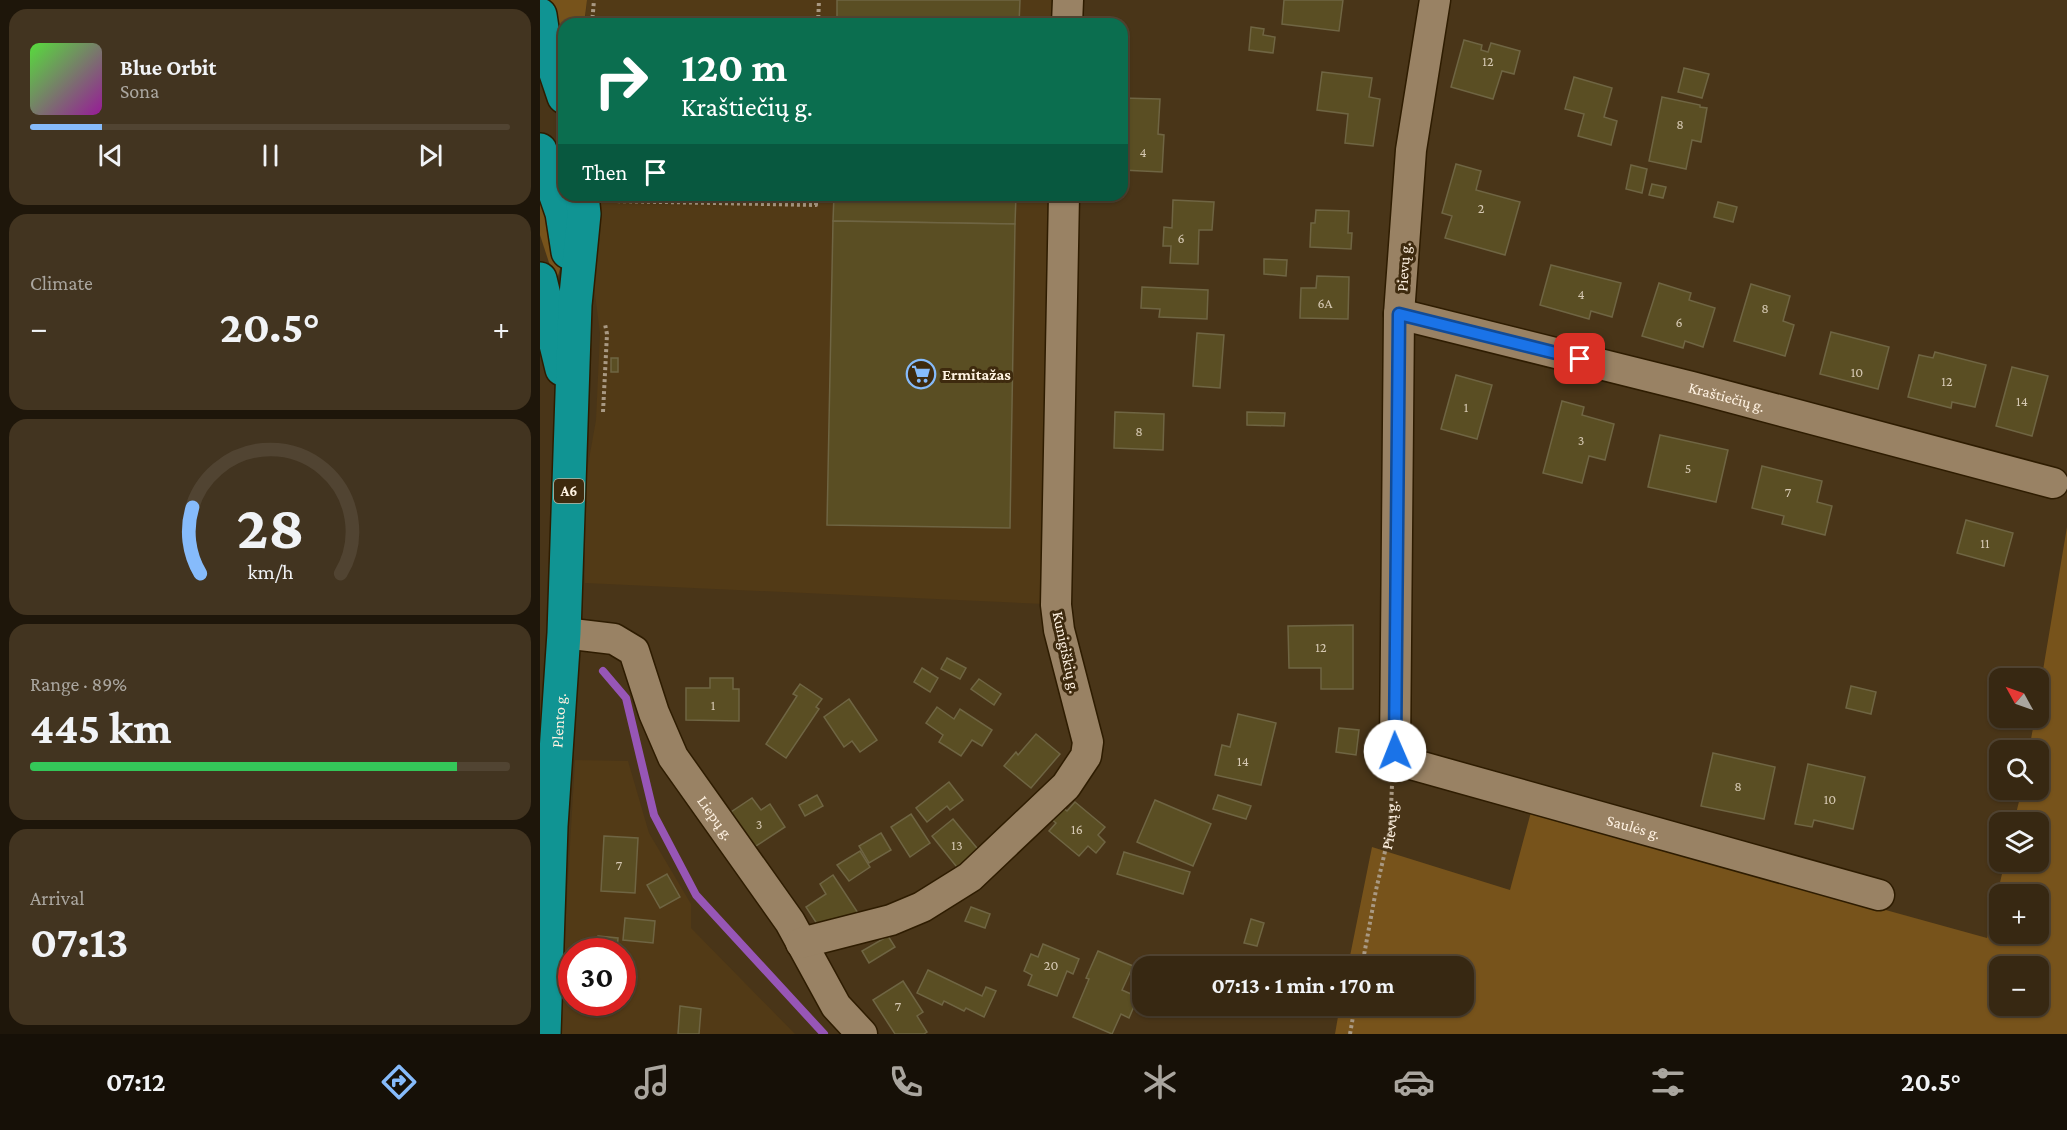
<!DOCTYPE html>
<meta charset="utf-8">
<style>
:root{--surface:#372812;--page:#423420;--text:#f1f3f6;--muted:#aaa69f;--line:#514432;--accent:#86bbfb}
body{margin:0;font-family:"Crimson Pro",serif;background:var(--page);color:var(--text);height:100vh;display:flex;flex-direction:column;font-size:22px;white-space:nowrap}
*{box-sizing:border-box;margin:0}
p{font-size:20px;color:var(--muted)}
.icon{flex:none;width:33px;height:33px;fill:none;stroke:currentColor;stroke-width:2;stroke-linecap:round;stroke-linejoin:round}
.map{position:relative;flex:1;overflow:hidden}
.panel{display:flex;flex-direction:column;gap:9px;padding:9px;background:#1e160a;width:540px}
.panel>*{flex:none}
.banner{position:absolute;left:18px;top:18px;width:570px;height:183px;border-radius:18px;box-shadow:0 2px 4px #0004,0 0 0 2px var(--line);background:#0b6e4f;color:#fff;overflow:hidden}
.needle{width:39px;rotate:310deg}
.buttons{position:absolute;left:1449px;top:668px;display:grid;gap:12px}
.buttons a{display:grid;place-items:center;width:60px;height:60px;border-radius:12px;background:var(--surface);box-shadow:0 2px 4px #0004,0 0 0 2px var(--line);font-size:30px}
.speed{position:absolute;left:18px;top:938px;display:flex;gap:12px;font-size:30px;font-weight:700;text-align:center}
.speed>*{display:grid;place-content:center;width:78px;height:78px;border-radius:50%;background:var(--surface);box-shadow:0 2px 4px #0004,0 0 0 2px var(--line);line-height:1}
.speed .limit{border:9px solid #d22;background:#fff;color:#111}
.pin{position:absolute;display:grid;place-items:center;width:51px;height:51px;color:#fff;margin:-26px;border-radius:12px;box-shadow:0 3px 9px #0006}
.me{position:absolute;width:66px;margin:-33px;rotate:359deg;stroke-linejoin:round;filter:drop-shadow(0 0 4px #0008)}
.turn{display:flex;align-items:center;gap:21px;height:126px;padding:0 24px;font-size:27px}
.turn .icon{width:78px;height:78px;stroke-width:2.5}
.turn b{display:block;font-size:42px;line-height:51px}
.then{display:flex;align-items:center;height:57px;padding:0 24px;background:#0003;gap:12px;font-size:22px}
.big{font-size:45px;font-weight:700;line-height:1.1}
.panel .widget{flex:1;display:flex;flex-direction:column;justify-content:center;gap:9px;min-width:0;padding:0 21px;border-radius:18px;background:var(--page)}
.panel .dial{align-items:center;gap:0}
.dial svg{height:156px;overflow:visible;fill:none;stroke:var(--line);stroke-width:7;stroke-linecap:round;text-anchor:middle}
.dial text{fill:var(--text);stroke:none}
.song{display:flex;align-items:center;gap:18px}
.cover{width:72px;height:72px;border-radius:9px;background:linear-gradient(135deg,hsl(110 70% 55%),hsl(300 70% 35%))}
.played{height:6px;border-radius:3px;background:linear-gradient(90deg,var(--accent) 15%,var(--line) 15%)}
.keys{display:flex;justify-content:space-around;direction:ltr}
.heat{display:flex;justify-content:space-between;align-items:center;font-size:33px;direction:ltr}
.charge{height:9px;border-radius:4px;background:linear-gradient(90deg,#34c759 89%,var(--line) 0)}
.trip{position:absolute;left:592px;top:956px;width:342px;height:60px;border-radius:18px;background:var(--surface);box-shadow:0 2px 4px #0004,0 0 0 2px var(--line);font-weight:700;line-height:60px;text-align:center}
.tab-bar{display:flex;height:96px;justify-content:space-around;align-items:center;background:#161007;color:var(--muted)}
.tab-bar .icon{width:42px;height:42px}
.tab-bar .selected{color:var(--accent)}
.tab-bar b{font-size:27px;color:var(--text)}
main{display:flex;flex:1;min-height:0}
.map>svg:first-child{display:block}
.built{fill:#523a16;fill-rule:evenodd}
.green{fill:#77531b;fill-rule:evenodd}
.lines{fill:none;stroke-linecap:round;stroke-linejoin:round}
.stream{stroke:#9756b6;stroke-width:8}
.building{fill:#5a4e23;stroke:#6f6543;stroke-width:1.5}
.minor-casing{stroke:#2e1c00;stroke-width:33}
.highway-casing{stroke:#2e1c00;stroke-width:36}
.path{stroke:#a99983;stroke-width:4;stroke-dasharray:3 3;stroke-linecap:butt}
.minor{stroke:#998264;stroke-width:30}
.highway{stroke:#109493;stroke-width:33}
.route-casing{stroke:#114b97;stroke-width:15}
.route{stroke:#1a73e8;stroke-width:10}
.labels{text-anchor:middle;stroke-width:6;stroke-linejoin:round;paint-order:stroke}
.number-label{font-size:14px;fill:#d5c8b2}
.shield{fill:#3e2a0e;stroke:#c4b5a2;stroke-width:1.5}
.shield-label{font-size:15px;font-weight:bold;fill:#fef1e1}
.street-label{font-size:16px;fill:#fef1e1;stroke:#3e2a0e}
.poi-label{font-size:16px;font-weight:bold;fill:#fef1e1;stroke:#3e2a0e;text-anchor:start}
</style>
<main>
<section class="panel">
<div class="widget">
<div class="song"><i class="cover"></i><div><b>Blue Orbit</b><p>Sona</p></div></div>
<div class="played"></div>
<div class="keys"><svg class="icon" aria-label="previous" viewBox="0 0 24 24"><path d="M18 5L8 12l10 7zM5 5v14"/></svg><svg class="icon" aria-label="pause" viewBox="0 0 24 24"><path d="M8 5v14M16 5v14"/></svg><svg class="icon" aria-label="next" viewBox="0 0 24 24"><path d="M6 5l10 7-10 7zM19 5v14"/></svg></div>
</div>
<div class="widget"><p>Climate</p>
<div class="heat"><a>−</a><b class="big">20.5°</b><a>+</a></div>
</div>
<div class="widget dial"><svg viewBox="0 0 100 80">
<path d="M14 69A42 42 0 1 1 86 69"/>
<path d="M14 69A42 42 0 0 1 10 35" stroke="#86bbfb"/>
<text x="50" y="56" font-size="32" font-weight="700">28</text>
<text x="50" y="72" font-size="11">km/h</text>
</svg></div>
<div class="widget"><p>Range · 89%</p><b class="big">445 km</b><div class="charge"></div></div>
<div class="widget"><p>Arrival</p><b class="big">07:13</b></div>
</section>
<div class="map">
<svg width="1527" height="1034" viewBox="0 0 1527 1034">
<rect width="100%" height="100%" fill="#493518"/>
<g class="built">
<polygon points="47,0 538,0 538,24 45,24"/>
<polygon points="53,195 535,195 528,605 45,583 45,482 56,420 60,333 52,271"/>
<path d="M35,760l53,1 21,72 42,71v24l104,106h-236zM32,951h50v51h-50z"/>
</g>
<g class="green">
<polygon points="6,0 47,0 44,24 24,24 24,69"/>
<polygon points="0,183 21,265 18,276 14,278 0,235"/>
<path d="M1527,527v507h-732l5,-29h124v-39h-116l24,-119 138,43 21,-78 456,126 18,-77h33v-39h-24l8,-33h16v-39h-9l6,-33h3l1,-23zM1460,894h38v39h-38zM1460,966h38v39h-38z"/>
</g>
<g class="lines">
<polyline class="stream" points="63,671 86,698 114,815 156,895 284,1034"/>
</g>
<g class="building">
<polygon points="297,0 480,0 479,24 297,24"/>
<polygon points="744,0 803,0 799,31 742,24"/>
<polygon points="711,27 724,29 723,35 735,37 733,53 709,50"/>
<polygon points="924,40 942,45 941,50 948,52 951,43 980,51 974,74 962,71 953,99 911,87"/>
<polygon points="1144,68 1169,74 1162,98 1138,92"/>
<polygon points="782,72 832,78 829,97 840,99 833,146 805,143 808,114 777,110"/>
<polygon points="1034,77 1072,88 1064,117 1077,121 1071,145 1038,136 1044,114 1025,109"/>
<polygon points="1122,97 1160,105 1160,107 1167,108 1161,142 1152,140 1146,169 1109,161"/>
<polygon points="582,98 620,99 618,134 624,135 622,172 582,170"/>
<polygon points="916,164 941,171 936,190 980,202 965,255 905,238 912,216 902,213"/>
<polygon points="1091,165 1107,169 1102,193 1086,189"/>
<polygon points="1112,184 1126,187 1123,198 1109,195"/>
<polygon points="294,195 476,195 475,224 293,221"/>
<polygon points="633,200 674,202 672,230 659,230 658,264 630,263 631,246 623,246 624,227 632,228"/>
<polygon points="1178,202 1197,207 1193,222 1174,217"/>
<polygon points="776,210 809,211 808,233 812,233 811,249 770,247 771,223 775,223"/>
<polygon points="293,221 475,224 470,528 287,525"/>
<polygon points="724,259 747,260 746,276 724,274"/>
<polygon points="1011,265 1081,283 1072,317 1051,311 1049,319 1000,305"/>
<polygon points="777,276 809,277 808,319 760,318 761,288 776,288"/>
<polygon points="1119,283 1151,293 1149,300 1175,308 1163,347 1145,341 1143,348 1102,336"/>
<polygon points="1211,284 1250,296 1243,321 1254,325 1245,356 1194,341"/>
<polygon points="602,287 668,290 667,319 619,317 620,309 601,308"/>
<polygon points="1291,332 1349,347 1338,389 1280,374"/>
<polygon points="657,333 684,335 680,388 653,386"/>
<polygon points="1395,352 1446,365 1435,407 1412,402 1411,408 1368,397 1379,355 1393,358"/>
<rect x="71" y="358" width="7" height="14"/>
<polygon points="1472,367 1508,376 1492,436 1456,426"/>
<polygon points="916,375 952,385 937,439 901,429"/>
<polygon points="1022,401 1044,407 1042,415 1074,424 1065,460 1049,456 1042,483 1003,473"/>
<polygon points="575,412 624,414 623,450 574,448"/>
<polygon points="707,412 745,413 744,426 707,425"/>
<polygon points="1120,435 1188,450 1176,502 1108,487"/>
<polygon points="1222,466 1282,481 1277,502 1292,506 1285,535 1242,524 1244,516 1212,508"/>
<polygon points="1426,520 1473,533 1464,566 1417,553"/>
<polygon points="813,625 813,689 781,689 781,668 749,668 748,626"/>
<polygon points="407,658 426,668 420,679 401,669"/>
<polygon points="382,668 398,678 390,692 374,682"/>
<polygon points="170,678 193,678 193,689 199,689 199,721 146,720 146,688 170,688"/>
<polygon points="439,679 461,694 454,705 431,689"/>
<polygon points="260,684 282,699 276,707 279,709 246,758 226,744 257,696 253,694"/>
<polygon points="1311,686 1336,692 1331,714 1306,708"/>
<polygon points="309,699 337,740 320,752 312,741 304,747 284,717"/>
<polygon points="397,707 414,719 420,709 452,730 442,746 432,740 421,756 399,742 403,735 386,723"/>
<polygon points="698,714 736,723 721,785 675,775 682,745 690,747"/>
<polygon points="799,728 819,730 816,755 796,752"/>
<polygon points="496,734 520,754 491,788 464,766 476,752 478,755"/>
<polygon points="1173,753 1235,767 1224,819 1161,806"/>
<polygon points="1268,764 1325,777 1313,829 1274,820 1272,827 1255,824"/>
<polygon points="409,782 423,800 410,810 407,806 387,822 376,808"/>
<polygon points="277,795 283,806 265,816 259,805"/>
<polygon points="678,795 711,806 706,819 673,809"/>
<polygon points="212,798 221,810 230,804 245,827 213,848 191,812"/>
<polygon points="615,800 671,824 653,866 597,842"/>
<polygon points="535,802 565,827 558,835 565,842 556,853 548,846 539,856 509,831 516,823 510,818 521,806 527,811"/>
<polygon points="371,814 390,843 370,857 351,827"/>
<polygon points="413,819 441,853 420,871 392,836"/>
<polygon points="341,833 351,850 329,863 319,846"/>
<polygon points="64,836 98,838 95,893 61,891"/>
<polygon points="320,851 330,867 309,881 297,865"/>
<polygon points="584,852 650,872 643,894 577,874"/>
<polygon points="127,874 140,897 120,908 107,885"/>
<polygon points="293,875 318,913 304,922 301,917 281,930 266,907 286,894 280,884"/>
<polygon points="431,907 450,914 445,928 425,921"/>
<polygon points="85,918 115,921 113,943 83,940"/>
<polygon points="711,919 724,923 717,946 704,943"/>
<polygon points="58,936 78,938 77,951 57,951"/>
<polygon points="348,936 355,947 329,963 322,951"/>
<polygon points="503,944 539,959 533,974 527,971 517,996 488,985 492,975 484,971 491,954 498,957"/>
<polygon points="558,951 593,966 582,990 598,997 589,1018 581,1014 572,1034 533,1017 549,979 546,978"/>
<polygon points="600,963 607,966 603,966 603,984 593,980"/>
<polygon points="388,970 442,996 446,987 456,991 444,1017 426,1008 424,1011 404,1001 402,1005 377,993"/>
<polygon points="363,981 383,1012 377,1016 387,1032 384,1034 355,1034 333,1000"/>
<polygon points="140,1006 161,1009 159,1034 138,1034"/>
</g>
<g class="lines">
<g class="minor-casing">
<g id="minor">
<path id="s2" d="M895,0l-24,150 -12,164 -4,437 9,11 475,133"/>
<polyline points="527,24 528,0"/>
<path id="s3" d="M859,314l293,73 361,96"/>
<path id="s4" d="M24,633l50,6 20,12 20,62 19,44 117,165 46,84 26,28"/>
<polyline points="261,943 351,920 382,907 430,877 526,786 546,756 548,742 519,630 516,605 524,195"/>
</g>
</g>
<g class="highway-casing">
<g id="highway">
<polyline points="0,15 3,35 24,97"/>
<polyline points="0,150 22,213 28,252"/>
<polyline points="0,279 22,369"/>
<path id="s5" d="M4,1034l7,-208 13,-193 11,-328 9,-91 -2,-19"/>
</g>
</g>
<g class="path">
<polyline points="52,24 54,0"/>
<polyline points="278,24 279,0"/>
<polyline points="71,201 276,205 276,195"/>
<polyline points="63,412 67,334 65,324"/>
<path id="s1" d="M822,966l14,-76 14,-60 2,-45"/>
<polyline points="810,1034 815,1005"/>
</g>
<use href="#minor" class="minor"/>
<use href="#highway" class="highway"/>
</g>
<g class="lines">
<g class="route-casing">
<polyline id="route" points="855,751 859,314 1040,359"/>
</g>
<use href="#route" class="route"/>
</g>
<defs>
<g id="supermarket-ring" transform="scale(1.5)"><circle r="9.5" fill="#3e2a0e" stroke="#86bbfb" stroke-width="1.5"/><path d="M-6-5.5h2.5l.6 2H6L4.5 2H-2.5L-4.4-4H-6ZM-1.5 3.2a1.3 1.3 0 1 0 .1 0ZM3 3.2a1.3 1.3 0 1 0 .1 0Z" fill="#86bbfb"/></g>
</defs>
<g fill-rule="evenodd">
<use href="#supermarket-ring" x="381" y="374"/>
</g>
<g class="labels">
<g class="number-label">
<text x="948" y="66">12</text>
<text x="1140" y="129">8</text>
<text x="603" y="157">4</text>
<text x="941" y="213">2</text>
<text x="641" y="243">6</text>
<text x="1041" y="299">4</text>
<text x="785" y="308">6A</text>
<text x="1225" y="313">8</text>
<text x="1139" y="327">6</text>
<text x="1317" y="377">10</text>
<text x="1407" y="386">12</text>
<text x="1482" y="406">14</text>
<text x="926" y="412">1</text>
<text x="599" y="436">8</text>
<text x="1041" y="445">3</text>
<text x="1148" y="473">5</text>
<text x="1248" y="497">7</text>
<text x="1445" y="548">11</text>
<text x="781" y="652">12</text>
<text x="173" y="710">1</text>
<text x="703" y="766">14</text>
<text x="1198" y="791">8</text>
<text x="1290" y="804">10</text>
<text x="219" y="829">3</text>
<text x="537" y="834">16</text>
<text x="417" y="850">13</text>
<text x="79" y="870">7</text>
<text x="511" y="970">20</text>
<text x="358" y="1011">7</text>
</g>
<rect class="shield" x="14" y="479" width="30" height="24" rx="4.5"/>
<g class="shield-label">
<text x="29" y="496">A6</text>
</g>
<g class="street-label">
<text transform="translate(863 267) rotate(-86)" y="6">Pievų g.</text>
<text dy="6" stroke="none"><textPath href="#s3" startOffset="338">Kraštiečių g.</textPath></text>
<text transform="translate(527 652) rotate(78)" y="6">Kunigiškių g.</text>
<text dy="6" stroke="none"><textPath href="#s5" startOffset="314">Plento g.</textPath></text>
<text dy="6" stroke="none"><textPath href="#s4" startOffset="261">Liepų g.</textPath></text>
<text dy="6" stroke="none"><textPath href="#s1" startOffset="144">Pievų g.</textPath></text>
<text dy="6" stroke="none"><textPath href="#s2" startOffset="1006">Saulės g.</textPath></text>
</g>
<g class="poi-label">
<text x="402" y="380">Ermitažas</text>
</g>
</g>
</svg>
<div class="buttons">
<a><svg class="needle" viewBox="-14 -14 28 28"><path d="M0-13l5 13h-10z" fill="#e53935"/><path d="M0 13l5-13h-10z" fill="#aaa69f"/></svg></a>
<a><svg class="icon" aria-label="search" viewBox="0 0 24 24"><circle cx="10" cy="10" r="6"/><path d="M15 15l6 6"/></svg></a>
<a><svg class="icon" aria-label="layers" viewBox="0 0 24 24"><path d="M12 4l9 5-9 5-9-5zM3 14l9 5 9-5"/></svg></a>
<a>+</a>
<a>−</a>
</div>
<div class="speed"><div class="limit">30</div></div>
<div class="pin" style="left:1040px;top:359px;background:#d93025"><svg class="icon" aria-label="arrive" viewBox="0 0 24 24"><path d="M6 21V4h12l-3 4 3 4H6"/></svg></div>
<svg class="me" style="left:855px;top:751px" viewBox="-20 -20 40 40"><circle r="19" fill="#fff"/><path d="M0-13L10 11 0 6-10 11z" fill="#1a73e8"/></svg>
<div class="trip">07:13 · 1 min · 170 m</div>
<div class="banner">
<div class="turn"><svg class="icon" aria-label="right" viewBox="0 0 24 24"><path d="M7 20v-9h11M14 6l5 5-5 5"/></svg><div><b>120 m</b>Kraštiečių g.</div></div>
<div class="then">Then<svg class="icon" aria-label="arrive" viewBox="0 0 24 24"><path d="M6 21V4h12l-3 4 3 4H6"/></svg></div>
</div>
</div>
</main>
<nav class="tab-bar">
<b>07:12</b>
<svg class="icon selected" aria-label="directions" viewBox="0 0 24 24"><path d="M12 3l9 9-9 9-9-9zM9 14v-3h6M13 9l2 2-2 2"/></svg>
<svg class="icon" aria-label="music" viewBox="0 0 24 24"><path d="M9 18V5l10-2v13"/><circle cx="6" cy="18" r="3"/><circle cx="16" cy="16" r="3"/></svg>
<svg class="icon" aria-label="phone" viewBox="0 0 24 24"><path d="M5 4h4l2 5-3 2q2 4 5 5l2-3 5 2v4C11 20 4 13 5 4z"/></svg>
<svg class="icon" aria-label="climate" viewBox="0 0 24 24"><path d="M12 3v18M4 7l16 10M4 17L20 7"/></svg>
<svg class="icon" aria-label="car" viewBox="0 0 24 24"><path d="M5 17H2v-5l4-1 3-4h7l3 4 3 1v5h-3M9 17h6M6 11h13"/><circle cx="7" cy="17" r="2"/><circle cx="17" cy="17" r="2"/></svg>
<svg class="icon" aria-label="filters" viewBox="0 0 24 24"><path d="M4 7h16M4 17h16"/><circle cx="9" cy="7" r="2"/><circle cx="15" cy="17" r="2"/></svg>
<b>20.5°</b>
</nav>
